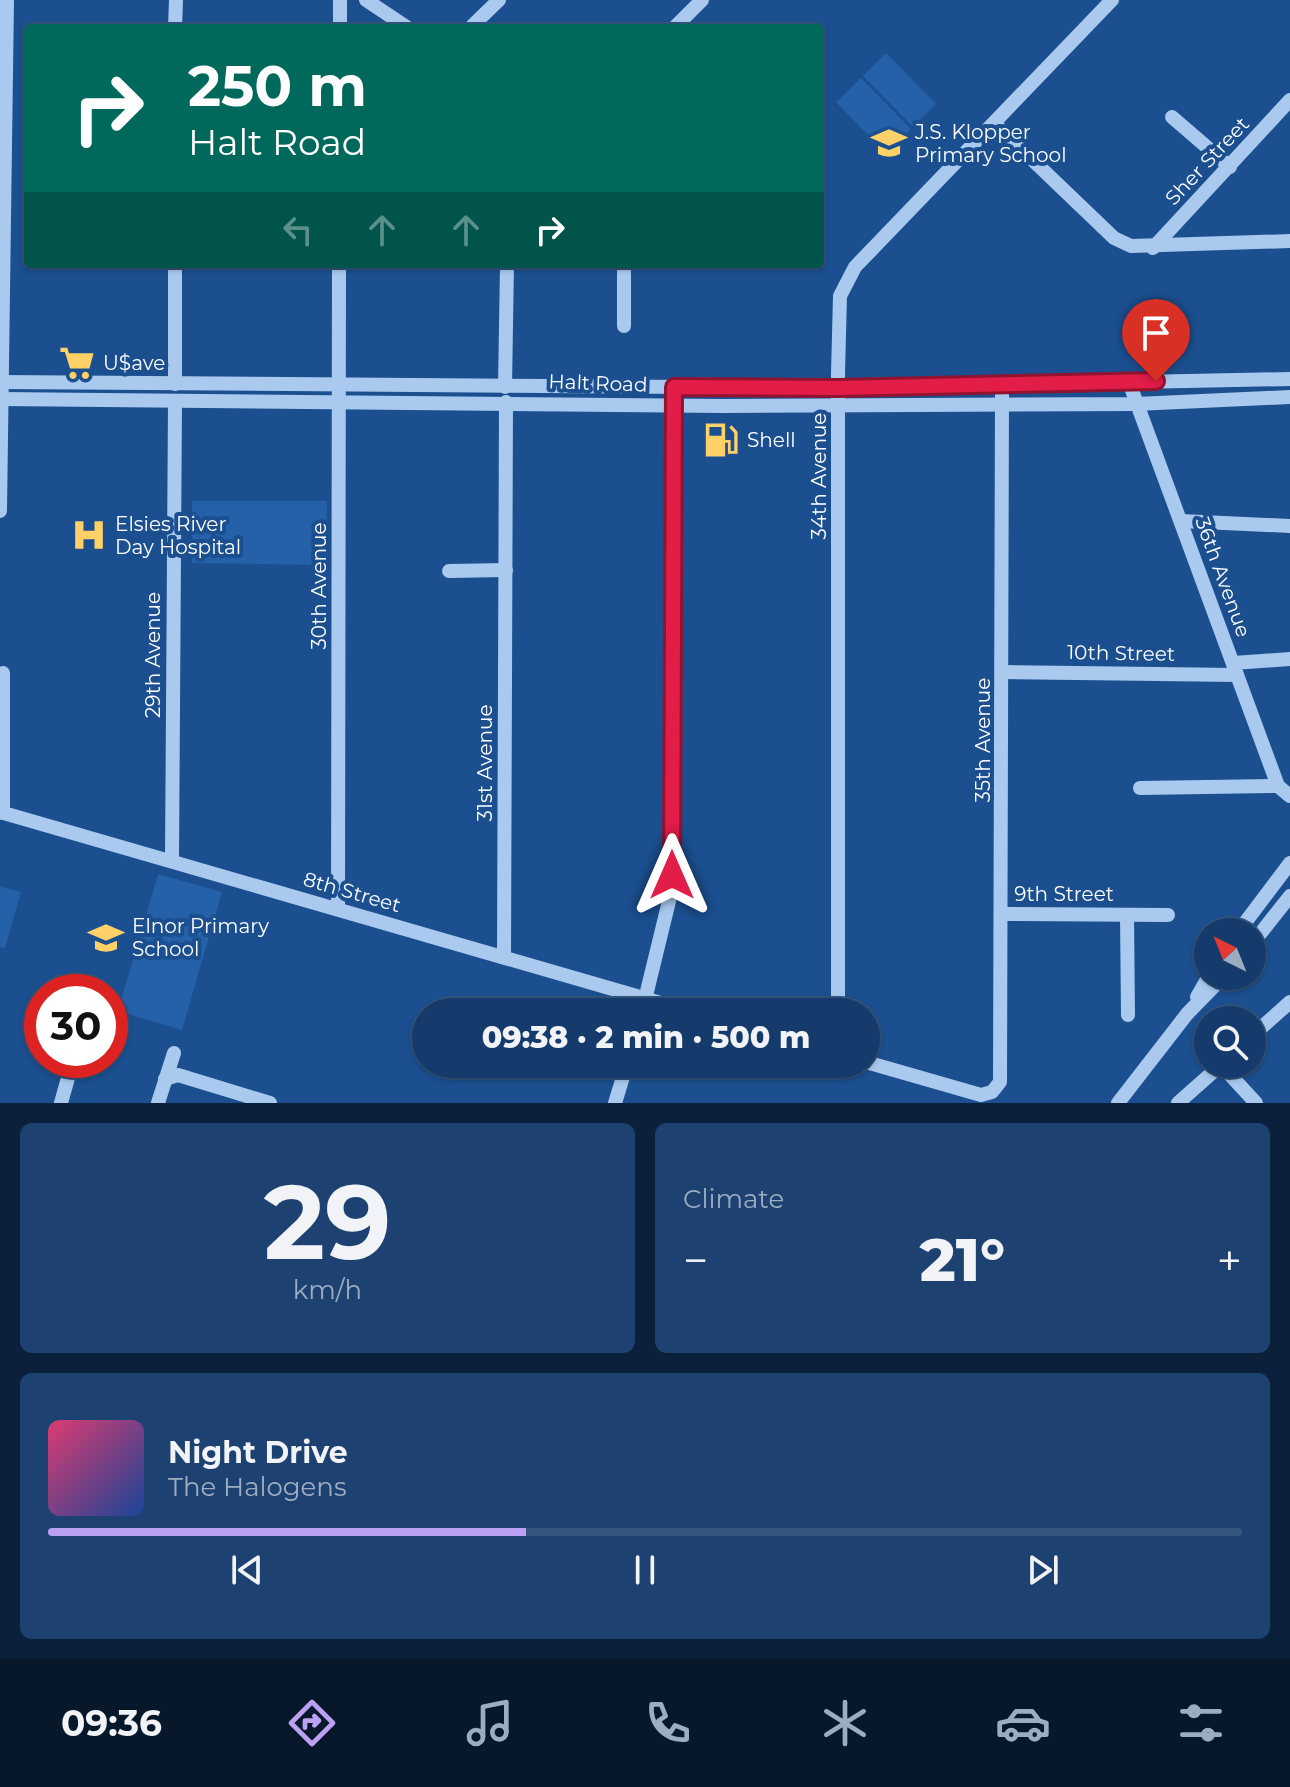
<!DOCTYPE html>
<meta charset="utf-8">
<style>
:root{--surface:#143b6b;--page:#1d4271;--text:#f1f3f6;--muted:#9dadc1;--line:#33557e;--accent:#bca0f2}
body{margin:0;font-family:Montserrat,sans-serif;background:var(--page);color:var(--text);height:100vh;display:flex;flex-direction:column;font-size:30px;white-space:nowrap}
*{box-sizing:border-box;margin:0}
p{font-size:26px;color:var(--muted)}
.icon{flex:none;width:44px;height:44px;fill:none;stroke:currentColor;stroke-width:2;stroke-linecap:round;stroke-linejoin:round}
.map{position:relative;height:1103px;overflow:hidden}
.panel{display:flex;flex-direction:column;gap:20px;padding:20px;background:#0b203b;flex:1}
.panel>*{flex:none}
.top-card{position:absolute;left:24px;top:24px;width:800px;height:244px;border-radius:8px;box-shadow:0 2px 6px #0004,0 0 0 2px var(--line);background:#00695c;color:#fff;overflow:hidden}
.needle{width:52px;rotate:317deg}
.buttons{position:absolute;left:1194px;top:918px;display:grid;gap:16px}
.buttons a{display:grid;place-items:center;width:72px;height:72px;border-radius:50%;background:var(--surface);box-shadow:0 2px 6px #0004,0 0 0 2px var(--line);font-size:40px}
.speed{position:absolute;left:24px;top:974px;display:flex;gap:16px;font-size:40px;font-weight:700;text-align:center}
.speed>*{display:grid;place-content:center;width:104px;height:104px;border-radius:50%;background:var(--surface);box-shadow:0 2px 6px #0004,0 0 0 2px var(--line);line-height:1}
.speed .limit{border:12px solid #d22;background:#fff;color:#111}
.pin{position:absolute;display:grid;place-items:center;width:68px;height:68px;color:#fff;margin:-82px -34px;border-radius:50% 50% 50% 0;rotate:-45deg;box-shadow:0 0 8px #0007}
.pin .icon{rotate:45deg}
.me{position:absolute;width:88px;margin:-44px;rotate:0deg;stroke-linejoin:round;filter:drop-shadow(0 0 6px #0008)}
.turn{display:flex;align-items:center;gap:28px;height:168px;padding:0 32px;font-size:36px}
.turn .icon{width:104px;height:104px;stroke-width:2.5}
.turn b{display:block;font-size:56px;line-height:68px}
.lanes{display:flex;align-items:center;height:76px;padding:0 32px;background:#0003;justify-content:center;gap:40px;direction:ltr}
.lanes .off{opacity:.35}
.big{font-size:60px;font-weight:800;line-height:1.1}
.panel .tile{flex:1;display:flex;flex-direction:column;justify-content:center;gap:12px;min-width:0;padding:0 28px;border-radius:12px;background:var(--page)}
.panel .dial{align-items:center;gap:0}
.dial b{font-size:104px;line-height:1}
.song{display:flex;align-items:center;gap:24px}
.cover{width:96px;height:96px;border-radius:12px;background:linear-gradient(135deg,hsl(340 70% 55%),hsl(220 70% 35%))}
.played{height:8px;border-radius:4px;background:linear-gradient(90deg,var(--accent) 40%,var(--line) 40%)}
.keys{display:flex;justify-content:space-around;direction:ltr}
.heat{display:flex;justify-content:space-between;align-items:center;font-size:44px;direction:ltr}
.panel .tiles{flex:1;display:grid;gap:20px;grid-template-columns:1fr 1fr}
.tile:last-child{grid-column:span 2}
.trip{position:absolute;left:412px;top:998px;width:468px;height:80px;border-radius:40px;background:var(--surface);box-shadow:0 2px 6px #0004,0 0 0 2px var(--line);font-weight:800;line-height:80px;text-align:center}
.menu{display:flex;height:128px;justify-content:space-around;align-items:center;background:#08182b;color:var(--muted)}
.menu .icon{width:56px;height:56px}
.menu .on{color:var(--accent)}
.menu b{font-size:36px;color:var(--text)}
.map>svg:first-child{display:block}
.green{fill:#2461a8}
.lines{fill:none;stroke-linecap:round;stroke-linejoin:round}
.minor{stroke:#a9c9ee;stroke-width:14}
.route-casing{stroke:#92132f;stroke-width:20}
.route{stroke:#e11d48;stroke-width:14}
.labels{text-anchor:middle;stroke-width:8;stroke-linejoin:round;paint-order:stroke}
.poi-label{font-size:20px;fill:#fff;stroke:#1b4f8f;text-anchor:start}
.street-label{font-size:20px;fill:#fff;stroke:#1b4f8f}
</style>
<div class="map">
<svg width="1290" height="1103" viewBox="0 0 1290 1103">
<rect width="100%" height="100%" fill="#1b4f8f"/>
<g class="green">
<polygon points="886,53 936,104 913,127 863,76"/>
<polygon points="861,78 911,129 886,153 836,102"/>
<polygon points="192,501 327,501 326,565 192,563"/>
<polygon points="158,874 222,892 182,1030 118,1011"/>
<polygon points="0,886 21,892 5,948 0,947"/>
</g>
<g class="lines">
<g class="minor">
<polyline points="366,0 408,28"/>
<polyline points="175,28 176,0"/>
<polyline points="340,28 340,0"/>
<polyline points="470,28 499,0"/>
<polyline points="674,28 702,0"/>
<polyline points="1172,117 1230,167"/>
<polyline points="995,124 1114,238 1131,246 1290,241"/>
<polyline points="1153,248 1290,100"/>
<polyline points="624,326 624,264"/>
<polyline points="0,382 838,388 1290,379"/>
<polyline points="1129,382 1278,786 1290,796"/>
<polyline points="175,384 175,264"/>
<polyline points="505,387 507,264"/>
<polyline points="0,399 722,406 1136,404 1290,397"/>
<polyline points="0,511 7,0"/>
<polyline points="1181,521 1290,526"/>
<polyline points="449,571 506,570"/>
<polyline points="1233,663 1290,659"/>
<polyline points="1003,672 1237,675"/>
<polyline points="3,673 3,813"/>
<polyline points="1140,788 1278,786"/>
<polyline points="0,812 692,1012"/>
<polyline points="172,861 175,401"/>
<polyline points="338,909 339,264"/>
<polyline points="1001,914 1168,915"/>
<polyline points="1127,915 1128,1015"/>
<polyline points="1238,932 1290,863"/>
<polyline points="1252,944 1290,896"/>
<polyline points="504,957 506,402"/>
<polyline points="1197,997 1209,976"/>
<polyline points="642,1012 670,897 673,400"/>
<polyline points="838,1012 838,373 840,296 855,267 1112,0"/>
<polyline points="1252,1036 1290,1002"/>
<polyline points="866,1062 981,1095 992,1092 1000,1082 1002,395"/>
<polyline points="1221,1065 1256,1103"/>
<polyline points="165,1079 178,1075 270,1103"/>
<polyline points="61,1103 73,1060"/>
<polyline points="158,1103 174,1053"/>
<polyline points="615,1103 627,1064"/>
<polyline points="1118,1103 1187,1014 1224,976"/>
<polyline points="1178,1103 1222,1064"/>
</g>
</g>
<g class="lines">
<g class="route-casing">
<polyline id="route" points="672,875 674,387 838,388 1156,381"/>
</g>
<use href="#route" class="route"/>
</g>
<defs>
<g id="school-bare" transform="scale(2.76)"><path d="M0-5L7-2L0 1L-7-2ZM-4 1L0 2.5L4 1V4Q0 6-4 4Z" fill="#ffd166" stroke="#1b4f8f" stroke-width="2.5" paint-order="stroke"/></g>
<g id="supermarket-bare" transform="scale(2.76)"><path d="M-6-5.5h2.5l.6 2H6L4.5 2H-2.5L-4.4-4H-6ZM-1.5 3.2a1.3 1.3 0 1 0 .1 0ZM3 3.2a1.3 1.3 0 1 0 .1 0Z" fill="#ffd166" stroke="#1b4f8f" stroke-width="2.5" paint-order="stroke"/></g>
<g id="fuel-bare" transform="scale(2.76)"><path d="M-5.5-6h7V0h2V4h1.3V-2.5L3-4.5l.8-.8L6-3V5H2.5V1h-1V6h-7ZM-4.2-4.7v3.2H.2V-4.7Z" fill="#ffd166" stroke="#1b4f8f" stroke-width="2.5" paint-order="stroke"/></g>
<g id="hospital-bare" transform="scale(2.76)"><path d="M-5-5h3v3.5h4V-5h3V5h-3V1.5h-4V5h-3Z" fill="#ffd166" stroke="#1b4f8f" stroke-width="2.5" paint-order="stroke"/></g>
</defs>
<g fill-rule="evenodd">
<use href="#school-bare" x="889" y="143"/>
<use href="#supermarket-bare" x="77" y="363"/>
<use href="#fuel-bare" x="721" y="440"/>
<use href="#hospital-bare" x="89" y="535"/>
<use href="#school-bare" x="106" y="938"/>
</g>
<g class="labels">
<g class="poi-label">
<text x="915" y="139">J.S. Klopper<tspan x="915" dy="23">Primary School</tspan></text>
<text x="103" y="370">U$ave</text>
<text x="747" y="447">Shell</text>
<text x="115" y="531">Elsies River<tspan x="115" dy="23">Day Hospital</tspan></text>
<text x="132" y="933">Elnor Primary<tspan x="132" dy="23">School</tspan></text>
</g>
<g class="street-label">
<text transform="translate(1207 161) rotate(-47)" y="7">Sher Street</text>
<text transform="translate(598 383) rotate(2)" y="7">Halt Road</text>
<text transform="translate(819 476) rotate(-90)" y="7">34th Avenue</text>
<text transform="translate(1223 577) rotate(70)" y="7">36th Avenue</text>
<text transform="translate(319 586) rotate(-90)" y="7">30th Avenue</text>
<text transform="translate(1121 653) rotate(1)" y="7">10th Street</text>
<text transform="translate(153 655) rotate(-90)" y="7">29th Avenue</text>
<text transform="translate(983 740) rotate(-90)" y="7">35th Avenue</text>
<text transform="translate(485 763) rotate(-90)" y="7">31st Avenue</text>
<text transform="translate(352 892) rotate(16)" y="7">8th Street</text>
<text x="1064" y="901">9th Street</text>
</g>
</g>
</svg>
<div class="buttons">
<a><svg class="needle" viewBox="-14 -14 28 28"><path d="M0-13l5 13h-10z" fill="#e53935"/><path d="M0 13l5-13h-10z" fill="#9dadc1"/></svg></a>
<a><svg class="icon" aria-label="search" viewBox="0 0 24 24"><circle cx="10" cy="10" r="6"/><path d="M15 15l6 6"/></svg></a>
</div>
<div class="speed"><div class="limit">30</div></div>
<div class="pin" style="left:1156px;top:381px;background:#d93025"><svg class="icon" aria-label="arrive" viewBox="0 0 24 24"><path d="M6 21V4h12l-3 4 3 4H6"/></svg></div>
<svg class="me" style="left:672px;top:875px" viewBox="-20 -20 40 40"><path d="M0-17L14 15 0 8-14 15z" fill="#e11d48" stroke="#fff" stroke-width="4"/></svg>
<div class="trip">09:38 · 2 min · 500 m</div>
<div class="top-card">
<div class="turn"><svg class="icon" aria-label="right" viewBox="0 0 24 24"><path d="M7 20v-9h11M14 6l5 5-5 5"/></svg><div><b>250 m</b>Halt Road</div></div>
<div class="lanes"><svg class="icon off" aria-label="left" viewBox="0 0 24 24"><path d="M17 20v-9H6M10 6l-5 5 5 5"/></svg><svg class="icon off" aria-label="ahead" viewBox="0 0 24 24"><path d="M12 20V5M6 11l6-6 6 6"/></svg><svg class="icon off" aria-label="ahead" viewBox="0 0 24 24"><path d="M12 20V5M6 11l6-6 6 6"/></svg><svg class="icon" aria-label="right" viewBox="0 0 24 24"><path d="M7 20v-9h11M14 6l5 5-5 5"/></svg></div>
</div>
</div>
<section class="panel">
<div class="tiles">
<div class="tile dial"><b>29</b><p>km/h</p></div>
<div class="tile"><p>Climate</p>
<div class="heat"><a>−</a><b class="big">21°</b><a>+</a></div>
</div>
<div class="tile">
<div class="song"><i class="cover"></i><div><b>Night Drive</b><p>The Halogens</p></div></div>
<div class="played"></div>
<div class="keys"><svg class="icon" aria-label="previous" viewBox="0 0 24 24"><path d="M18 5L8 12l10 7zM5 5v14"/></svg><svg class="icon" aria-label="pause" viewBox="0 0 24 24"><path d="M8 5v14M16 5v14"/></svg><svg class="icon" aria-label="next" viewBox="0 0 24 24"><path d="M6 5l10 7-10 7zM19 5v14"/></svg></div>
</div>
</div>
</section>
<nav class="menu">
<b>09:36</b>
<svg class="icon on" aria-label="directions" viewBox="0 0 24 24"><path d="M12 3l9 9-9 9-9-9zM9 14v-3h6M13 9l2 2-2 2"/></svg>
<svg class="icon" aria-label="music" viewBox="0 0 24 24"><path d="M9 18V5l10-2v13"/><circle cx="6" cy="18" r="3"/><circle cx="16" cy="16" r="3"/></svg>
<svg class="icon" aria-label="phone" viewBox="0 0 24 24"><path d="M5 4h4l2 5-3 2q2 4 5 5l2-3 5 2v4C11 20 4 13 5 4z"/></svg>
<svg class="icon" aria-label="climate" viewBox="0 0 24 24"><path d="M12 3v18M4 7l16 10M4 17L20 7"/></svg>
<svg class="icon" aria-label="car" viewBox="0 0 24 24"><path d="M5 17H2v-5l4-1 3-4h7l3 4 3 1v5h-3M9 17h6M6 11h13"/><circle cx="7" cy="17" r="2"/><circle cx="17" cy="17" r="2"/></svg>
<svg class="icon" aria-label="filters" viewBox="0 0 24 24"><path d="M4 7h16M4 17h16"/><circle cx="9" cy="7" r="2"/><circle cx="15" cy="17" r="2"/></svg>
</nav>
